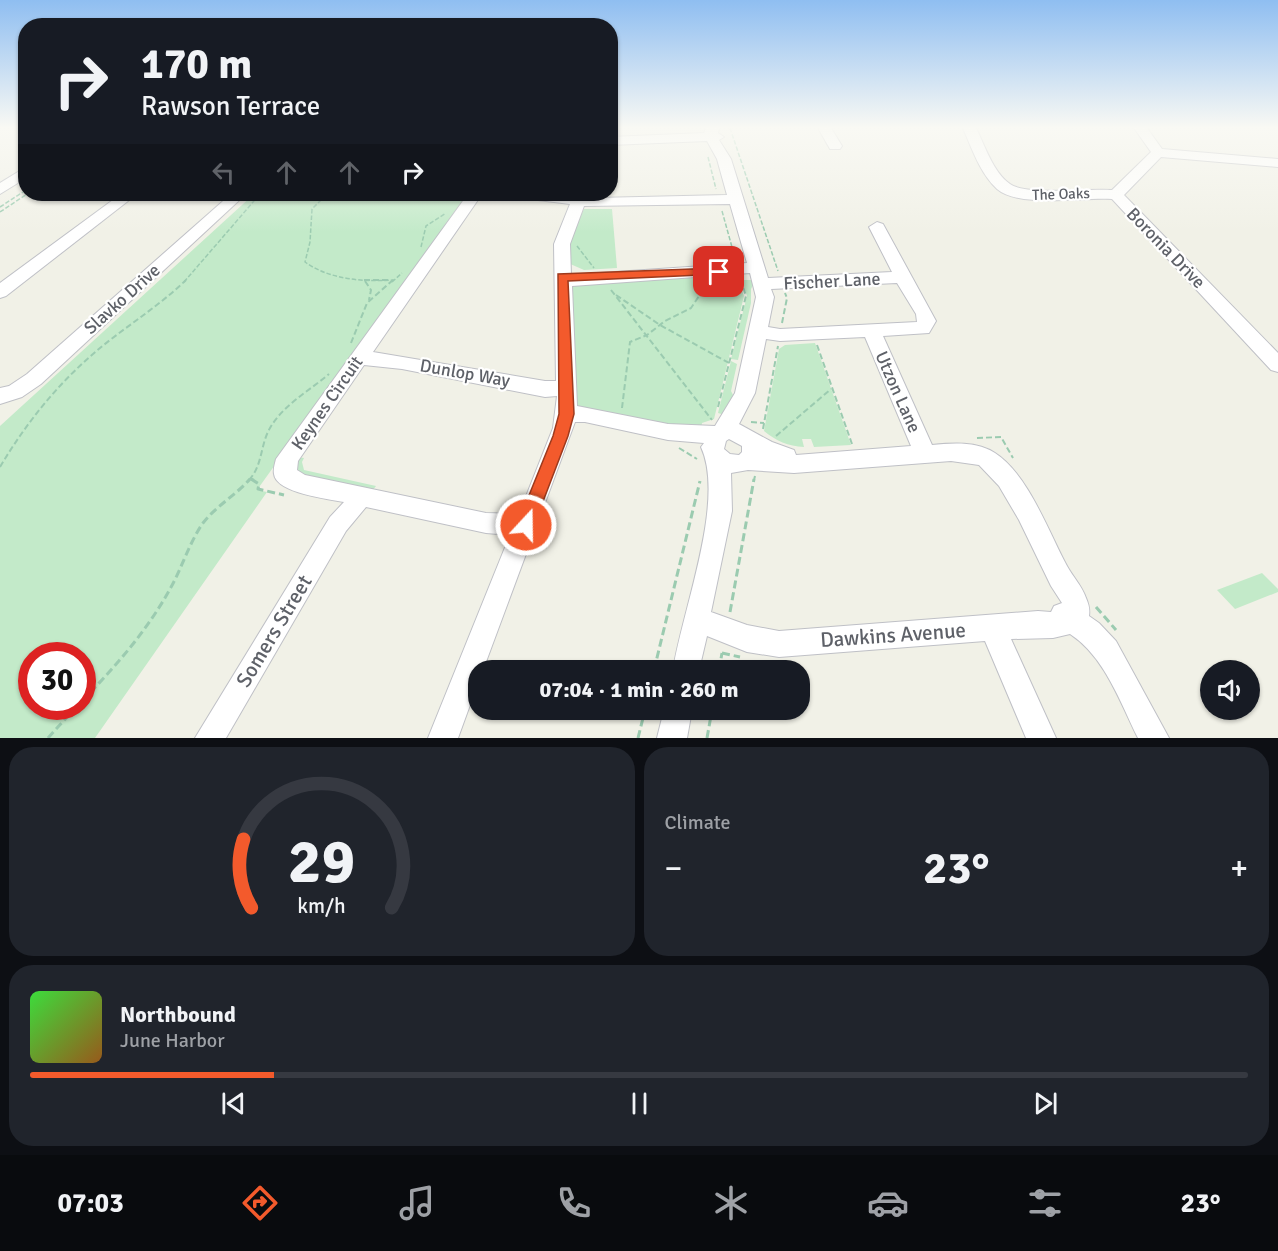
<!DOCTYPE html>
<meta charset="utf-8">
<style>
:root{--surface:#171b24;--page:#20242c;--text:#f1f3f6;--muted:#9ea1a6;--line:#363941;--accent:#f35a2c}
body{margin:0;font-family:Signika,sans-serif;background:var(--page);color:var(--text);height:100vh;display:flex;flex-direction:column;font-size:22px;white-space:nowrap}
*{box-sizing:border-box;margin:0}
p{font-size:20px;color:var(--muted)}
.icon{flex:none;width:33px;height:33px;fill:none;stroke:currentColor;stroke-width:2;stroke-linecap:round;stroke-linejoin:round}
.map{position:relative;height:738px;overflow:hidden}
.details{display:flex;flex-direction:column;gap:9px;padding:9px;background:#0d0f14;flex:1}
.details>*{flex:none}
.guide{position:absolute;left:18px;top:18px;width:600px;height:183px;border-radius:24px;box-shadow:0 2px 4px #0004;background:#171b24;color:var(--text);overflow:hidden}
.fabs{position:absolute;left:1200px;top:660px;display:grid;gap:12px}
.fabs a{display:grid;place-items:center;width:60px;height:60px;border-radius:50%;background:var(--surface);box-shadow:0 2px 4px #0004;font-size:30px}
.speed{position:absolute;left:18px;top:642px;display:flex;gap:12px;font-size:30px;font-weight:700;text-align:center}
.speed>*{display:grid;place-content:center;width:78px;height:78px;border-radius:50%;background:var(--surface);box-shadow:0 2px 4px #0004;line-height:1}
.speed .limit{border:9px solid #d22;background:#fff;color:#111}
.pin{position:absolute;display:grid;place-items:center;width:51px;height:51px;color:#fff;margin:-26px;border-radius:12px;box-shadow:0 3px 9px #0006}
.me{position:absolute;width:66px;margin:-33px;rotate:21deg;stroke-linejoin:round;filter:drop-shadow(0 0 4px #0008)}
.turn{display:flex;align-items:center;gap:21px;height:126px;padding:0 24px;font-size:27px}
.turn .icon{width:78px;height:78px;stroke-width:2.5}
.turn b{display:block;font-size:42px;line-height:51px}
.lanes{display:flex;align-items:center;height:57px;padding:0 24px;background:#0003;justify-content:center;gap:30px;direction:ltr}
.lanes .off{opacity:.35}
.big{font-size:45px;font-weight:800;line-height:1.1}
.details .widget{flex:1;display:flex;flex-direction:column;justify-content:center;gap:9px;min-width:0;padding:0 21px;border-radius:24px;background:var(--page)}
.details .dial{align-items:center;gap:0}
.dial svg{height:156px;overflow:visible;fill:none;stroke:var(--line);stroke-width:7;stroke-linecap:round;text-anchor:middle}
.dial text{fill:var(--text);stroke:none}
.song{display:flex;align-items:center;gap:18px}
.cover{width:72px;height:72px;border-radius:9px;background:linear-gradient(135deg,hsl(120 70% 55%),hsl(30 70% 35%))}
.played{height:6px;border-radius:3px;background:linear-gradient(90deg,var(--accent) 20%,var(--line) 20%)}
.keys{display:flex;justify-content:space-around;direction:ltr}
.heat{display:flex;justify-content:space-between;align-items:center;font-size:33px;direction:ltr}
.details .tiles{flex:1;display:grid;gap:9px;grid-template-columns:1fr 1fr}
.widget:last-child{grid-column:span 2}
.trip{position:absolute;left:468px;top:660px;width:342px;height:60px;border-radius:24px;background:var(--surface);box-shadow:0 2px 4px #0004;font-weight:800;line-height:60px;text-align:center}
.menu{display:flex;height:96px;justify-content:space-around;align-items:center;background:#090b0e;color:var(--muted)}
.menu .icon{width:42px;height:42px}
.menu .active{color:var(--accent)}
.menu b{font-size:27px;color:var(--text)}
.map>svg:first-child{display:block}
.green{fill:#c3eac9;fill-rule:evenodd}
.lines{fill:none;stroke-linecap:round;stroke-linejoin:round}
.minor-casing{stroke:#bfc0c6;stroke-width:2}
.path-far2{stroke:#9bcbb0;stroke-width:1.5;stroke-dasharray:4.5 2;stroke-linecap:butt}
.path-far1{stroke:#9bcbb0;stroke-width:2;stroke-dasharray:6 3;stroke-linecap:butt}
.path{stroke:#9bcbb0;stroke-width:3;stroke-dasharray:8 4;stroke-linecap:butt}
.minor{fill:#fff;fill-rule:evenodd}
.route{fill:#f35a2c;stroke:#9e3a1d;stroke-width:1.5}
.labels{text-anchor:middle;stroke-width:4.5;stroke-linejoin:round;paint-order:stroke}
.far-street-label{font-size:15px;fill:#5e6168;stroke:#fff}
.street-label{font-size:18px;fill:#5e6168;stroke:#fff}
.near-street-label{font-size:21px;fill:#5e6168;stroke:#fff}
</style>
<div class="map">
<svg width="1278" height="738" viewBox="0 0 1278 738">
<rect width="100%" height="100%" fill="#f1f1e7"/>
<g class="green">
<path d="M254,194h215l-212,296 10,2 -172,246h-95v-312zM32,656h50v50h-50z"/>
<polygon points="584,209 612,209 617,268 584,270 568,263 570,235"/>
<polygon points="736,274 744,296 714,419 702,423 701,430 586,412 575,405 570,288 574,284 584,281"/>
<polygon points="742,280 752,280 753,285 751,289 751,303 738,360 731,359 747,296"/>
<path d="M815,343l36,102 -37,2 -3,-8h-9l2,8c-16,-1 -28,-6 -40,-16l15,-82 6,-4z"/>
<polygon points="731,361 737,364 731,391 734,397 725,415 718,413"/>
<polygon points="297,457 304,458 302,462 304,470 376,486 372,491 304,476 296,470"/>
<polygon points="1262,573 1278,589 1278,592 1235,609 1217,590"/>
</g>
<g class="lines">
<g class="minor-casing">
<g id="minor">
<path d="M706,128h13l-1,5 6,4 -5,3 12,19 37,119 124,-6 -23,-45 8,-5 6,2 53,97 -7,12 -46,3 49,109c20,-2 45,-4 63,8 33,21 54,80 72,113 6,11 15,20 19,32 3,7 4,11 3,18l10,7 17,18 53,97h-31c-18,-36 -33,-81 -68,-104l-17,4 -42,1 45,99h-30l-41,-97 -206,16 -32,-5 -40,-16 -8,34h-26c9,-59 53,-169 28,-223l3,-4 -36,-3 -83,-18h-10l-92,248h-5v13l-20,55h-30l82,-203 -24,-2 -120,-26 -20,24 -120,207h-31l135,-221 14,-15c-16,-3 -68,-9 -70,-28 -1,-5 1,-11 2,-15l192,-265h14l-109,158 172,29h11l-2,-137 16,-40 -48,-6 -7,-4h40l41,4 131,-3 -10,-36 -10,-18 -97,4v-8l94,-4zM730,204l17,59 -176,12 -1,-31 14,-38zM750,273l6,24 -21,96 -20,33 -47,-2 -91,-18 -5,-120zM897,283l19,31 1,8 -137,7 -12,-2 6,-30 -3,-8zM865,337l46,109 -115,9 -2,-5 -22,-8 -33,-18 16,-31 11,-54 14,2zM364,365l38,4 143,28 12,-1 -4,32 -34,86 -33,-1 -181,-38 -8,-5 1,-9zM729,439l13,7v6l-3,3 -9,-1 -6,-5 2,-8zM951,461l28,4 20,21 20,34 32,66 11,17 -8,3 -3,6 -13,-1 -259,20 -32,-6 -36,-13 21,-101 -1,-38 17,-3 46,3z"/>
<polygon points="818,128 831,128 842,146 840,149 830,149"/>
<path d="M963,128h13c9,18 17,44 34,56 16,12 79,4 102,6l39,-38 -17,-24h13l15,21 116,10v8l-117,-10 -37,38 154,158v19l-7,-2 -159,-171c-29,-2 -93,9 -115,-10 -17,-16 -25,-40 -34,-61z"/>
<polygon points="26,167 26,178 0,194 0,183"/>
<polygon points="121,194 137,194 6,296 0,298 0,283"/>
<polygon points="231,194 246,194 41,384 22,397 0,404 0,388 9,386 27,374"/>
<polygon points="664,710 692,710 687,738 657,738"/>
</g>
</g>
<g class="path-far2">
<polyline points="730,128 778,271"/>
<polyline points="708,157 716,189"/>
<path d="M323,194v4l-11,11 -2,33 -5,20c25,18 59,20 89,18"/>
<polyline points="487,195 511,198"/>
<polyline points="0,207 26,190"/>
<polyline points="722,211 735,258"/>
<polyline points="0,212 27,194"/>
<polyline points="577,246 594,268"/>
<polyline points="421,247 426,226 446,213"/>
<polyline points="741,279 742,282"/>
<polyline points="184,282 260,194"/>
<polyline points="392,282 402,273"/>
</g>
<g class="path-far1">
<polyline points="364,280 390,280"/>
<polyline points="365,281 371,290 369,300"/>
<polyline points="611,290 712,420"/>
<polyline points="616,295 660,325 729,363"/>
<polyline points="782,323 787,298 785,293"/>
<polyline points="351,343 367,303 393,280"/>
<polyline points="817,345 852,444"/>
<polyline points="718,407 746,296 741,280"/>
<polyline points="622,408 630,342 647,335 665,321 691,308 701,293 727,282"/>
<polyline points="751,422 764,423"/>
<polyline points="763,429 778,346"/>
<polyline points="776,436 831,389"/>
<polyline points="977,438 1001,437 1013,458"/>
<polyline points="679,448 697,459"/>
<path d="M0,467c29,-49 65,-92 110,-127 26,-20 52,-37 76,-60"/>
<polyline points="250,478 254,480"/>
<path d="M249,480c14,-15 11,-35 21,-52 13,-23 39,-37 59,-54"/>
<polyline points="754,480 755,476"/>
</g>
<g class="path">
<polyline points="251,479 259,484 258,489 284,495"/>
<polyline points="1096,607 1116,630"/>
<polyline points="730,612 754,479"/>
<polyline points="722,653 740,657"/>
<polyline points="763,662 775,664"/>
<polyline points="654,670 700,481"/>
<polyline points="719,670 722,653"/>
<path d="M82,701c33,-34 65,-70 88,-112 12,-21 19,-46 33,-66 13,-17 33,-28 47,-44"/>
<polyline points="48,738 77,706"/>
<polyline points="638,738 645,710"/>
<polyline points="707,738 712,710"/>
</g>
<use href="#minor" class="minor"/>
</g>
<linearGradient id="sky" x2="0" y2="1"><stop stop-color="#8fbef1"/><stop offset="0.55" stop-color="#f9f9f4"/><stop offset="1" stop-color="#f9f9f4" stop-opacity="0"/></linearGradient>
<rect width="1278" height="232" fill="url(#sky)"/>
<polygon class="route" points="719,268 723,269 723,274 568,281 574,414 568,436 534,525 532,530 526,532 520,530 517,525 553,436 559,414 558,274"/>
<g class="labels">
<g class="far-street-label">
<text transform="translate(1061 194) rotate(-2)" y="5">The Oaks</text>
</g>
<g class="street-label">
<text transform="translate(1166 248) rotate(46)" y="6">Boronia Drive</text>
<text transform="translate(832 281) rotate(-3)" y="6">Fischer Lane</text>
<text transform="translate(122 299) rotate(-42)" y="6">Slavko Drive</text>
<text transform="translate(465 373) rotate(10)" y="6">Dunlop Way</text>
<text transform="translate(898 392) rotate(66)" y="6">Utzon Lane</text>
<text transform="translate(327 403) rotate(-55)" y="6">Keynes Circuit</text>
</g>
<g class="near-street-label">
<text transform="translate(274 631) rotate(-59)" y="7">Somers Street</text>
<text transform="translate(893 635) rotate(-4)" y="7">Dawkins Avenue</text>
</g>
</g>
</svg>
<div class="fabs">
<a><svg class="icon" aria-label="sound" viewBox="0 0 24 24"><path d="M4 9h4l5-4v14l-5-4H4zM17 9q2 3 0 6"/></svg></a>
</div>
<div class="speed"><div class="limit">30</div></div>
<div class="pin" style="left:719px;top:272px;background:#d93025"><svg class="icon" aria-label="arrive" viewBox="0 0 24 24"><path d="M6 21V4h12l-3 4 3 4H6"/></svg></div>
<svg class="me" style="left:526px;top:525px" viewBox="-20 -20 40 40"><circle r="17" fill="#f35a2c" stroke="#fff" stroke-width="3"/><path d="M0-11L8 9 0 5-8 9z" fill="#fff"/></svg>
<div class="trip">07:04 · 1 min · 260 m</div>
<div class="guide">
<div class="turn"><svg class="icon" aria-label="right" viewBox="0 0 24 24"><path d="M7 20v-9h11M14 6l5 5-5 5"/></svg><div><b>170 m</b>Rawson Terrace</div></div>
<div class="lanes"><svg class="icon off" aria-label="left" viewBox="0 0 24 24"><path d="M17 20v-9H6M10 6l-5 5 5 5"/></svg><svg class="icon off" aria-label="ahead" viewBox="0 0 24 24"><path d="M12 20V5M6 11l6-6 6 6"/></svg><svg class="icon off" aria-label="ahead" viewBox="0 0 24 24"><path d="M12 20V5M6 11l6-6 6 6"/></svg><svg class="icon" aria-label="right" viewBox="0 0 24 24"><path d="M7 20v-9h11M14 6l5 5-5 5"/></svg></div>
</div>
</div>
<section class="details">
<div class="tiles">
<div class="widget dial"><svg viewBox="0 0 100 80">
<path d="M14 69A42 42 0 1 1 86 69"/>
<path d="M14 69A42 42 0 0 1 10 34" stroke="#f35a2c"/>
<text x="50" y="56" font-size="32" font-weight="700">29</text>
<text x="50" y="72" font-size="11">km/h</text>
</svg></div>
<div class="widget"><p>Climate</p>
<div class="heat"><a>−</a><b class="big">23°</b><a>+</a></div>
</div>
<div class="widget">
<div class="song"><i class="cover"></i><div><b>Northbound</b><p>June Harbor</p></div></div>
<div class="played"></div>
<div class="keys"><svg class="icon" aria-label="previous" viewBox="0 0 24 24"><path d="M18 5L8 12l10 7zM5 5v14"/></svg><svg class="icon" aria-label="pause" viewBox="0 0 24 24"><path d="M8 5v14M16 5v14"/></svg><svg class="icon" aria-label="next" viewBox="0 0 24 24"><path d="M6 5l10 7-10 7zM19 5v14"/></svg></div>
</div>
</div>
</section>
<nav class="menu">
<b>07:03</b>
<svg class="icon active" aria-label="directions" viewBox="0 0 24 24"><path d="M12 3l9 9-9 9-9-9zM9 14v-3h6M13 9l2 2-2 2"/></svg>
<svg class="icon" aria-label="music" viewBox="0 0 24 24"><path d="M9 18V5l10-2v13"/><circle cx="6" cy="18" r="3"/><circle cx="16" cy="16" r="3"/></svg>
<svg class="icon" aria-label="phone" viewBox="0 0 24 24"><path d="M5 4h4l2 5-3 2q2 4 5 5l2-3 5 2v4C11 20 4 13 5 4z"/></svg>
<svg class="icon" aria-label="climate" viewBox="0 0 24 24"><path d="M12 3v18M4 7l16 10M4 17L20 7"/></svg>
<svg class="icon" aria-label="car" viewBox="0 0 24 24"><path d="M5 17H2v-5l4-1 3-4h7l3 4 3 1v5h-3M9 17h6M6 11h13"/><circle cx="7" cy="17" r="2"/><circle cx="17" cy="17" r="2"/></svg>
<svg class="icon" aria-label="filters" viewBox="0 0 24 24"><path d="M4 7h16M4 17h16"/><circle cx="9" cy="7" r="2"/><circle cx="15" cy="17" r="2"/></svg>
<b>23°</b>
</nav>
